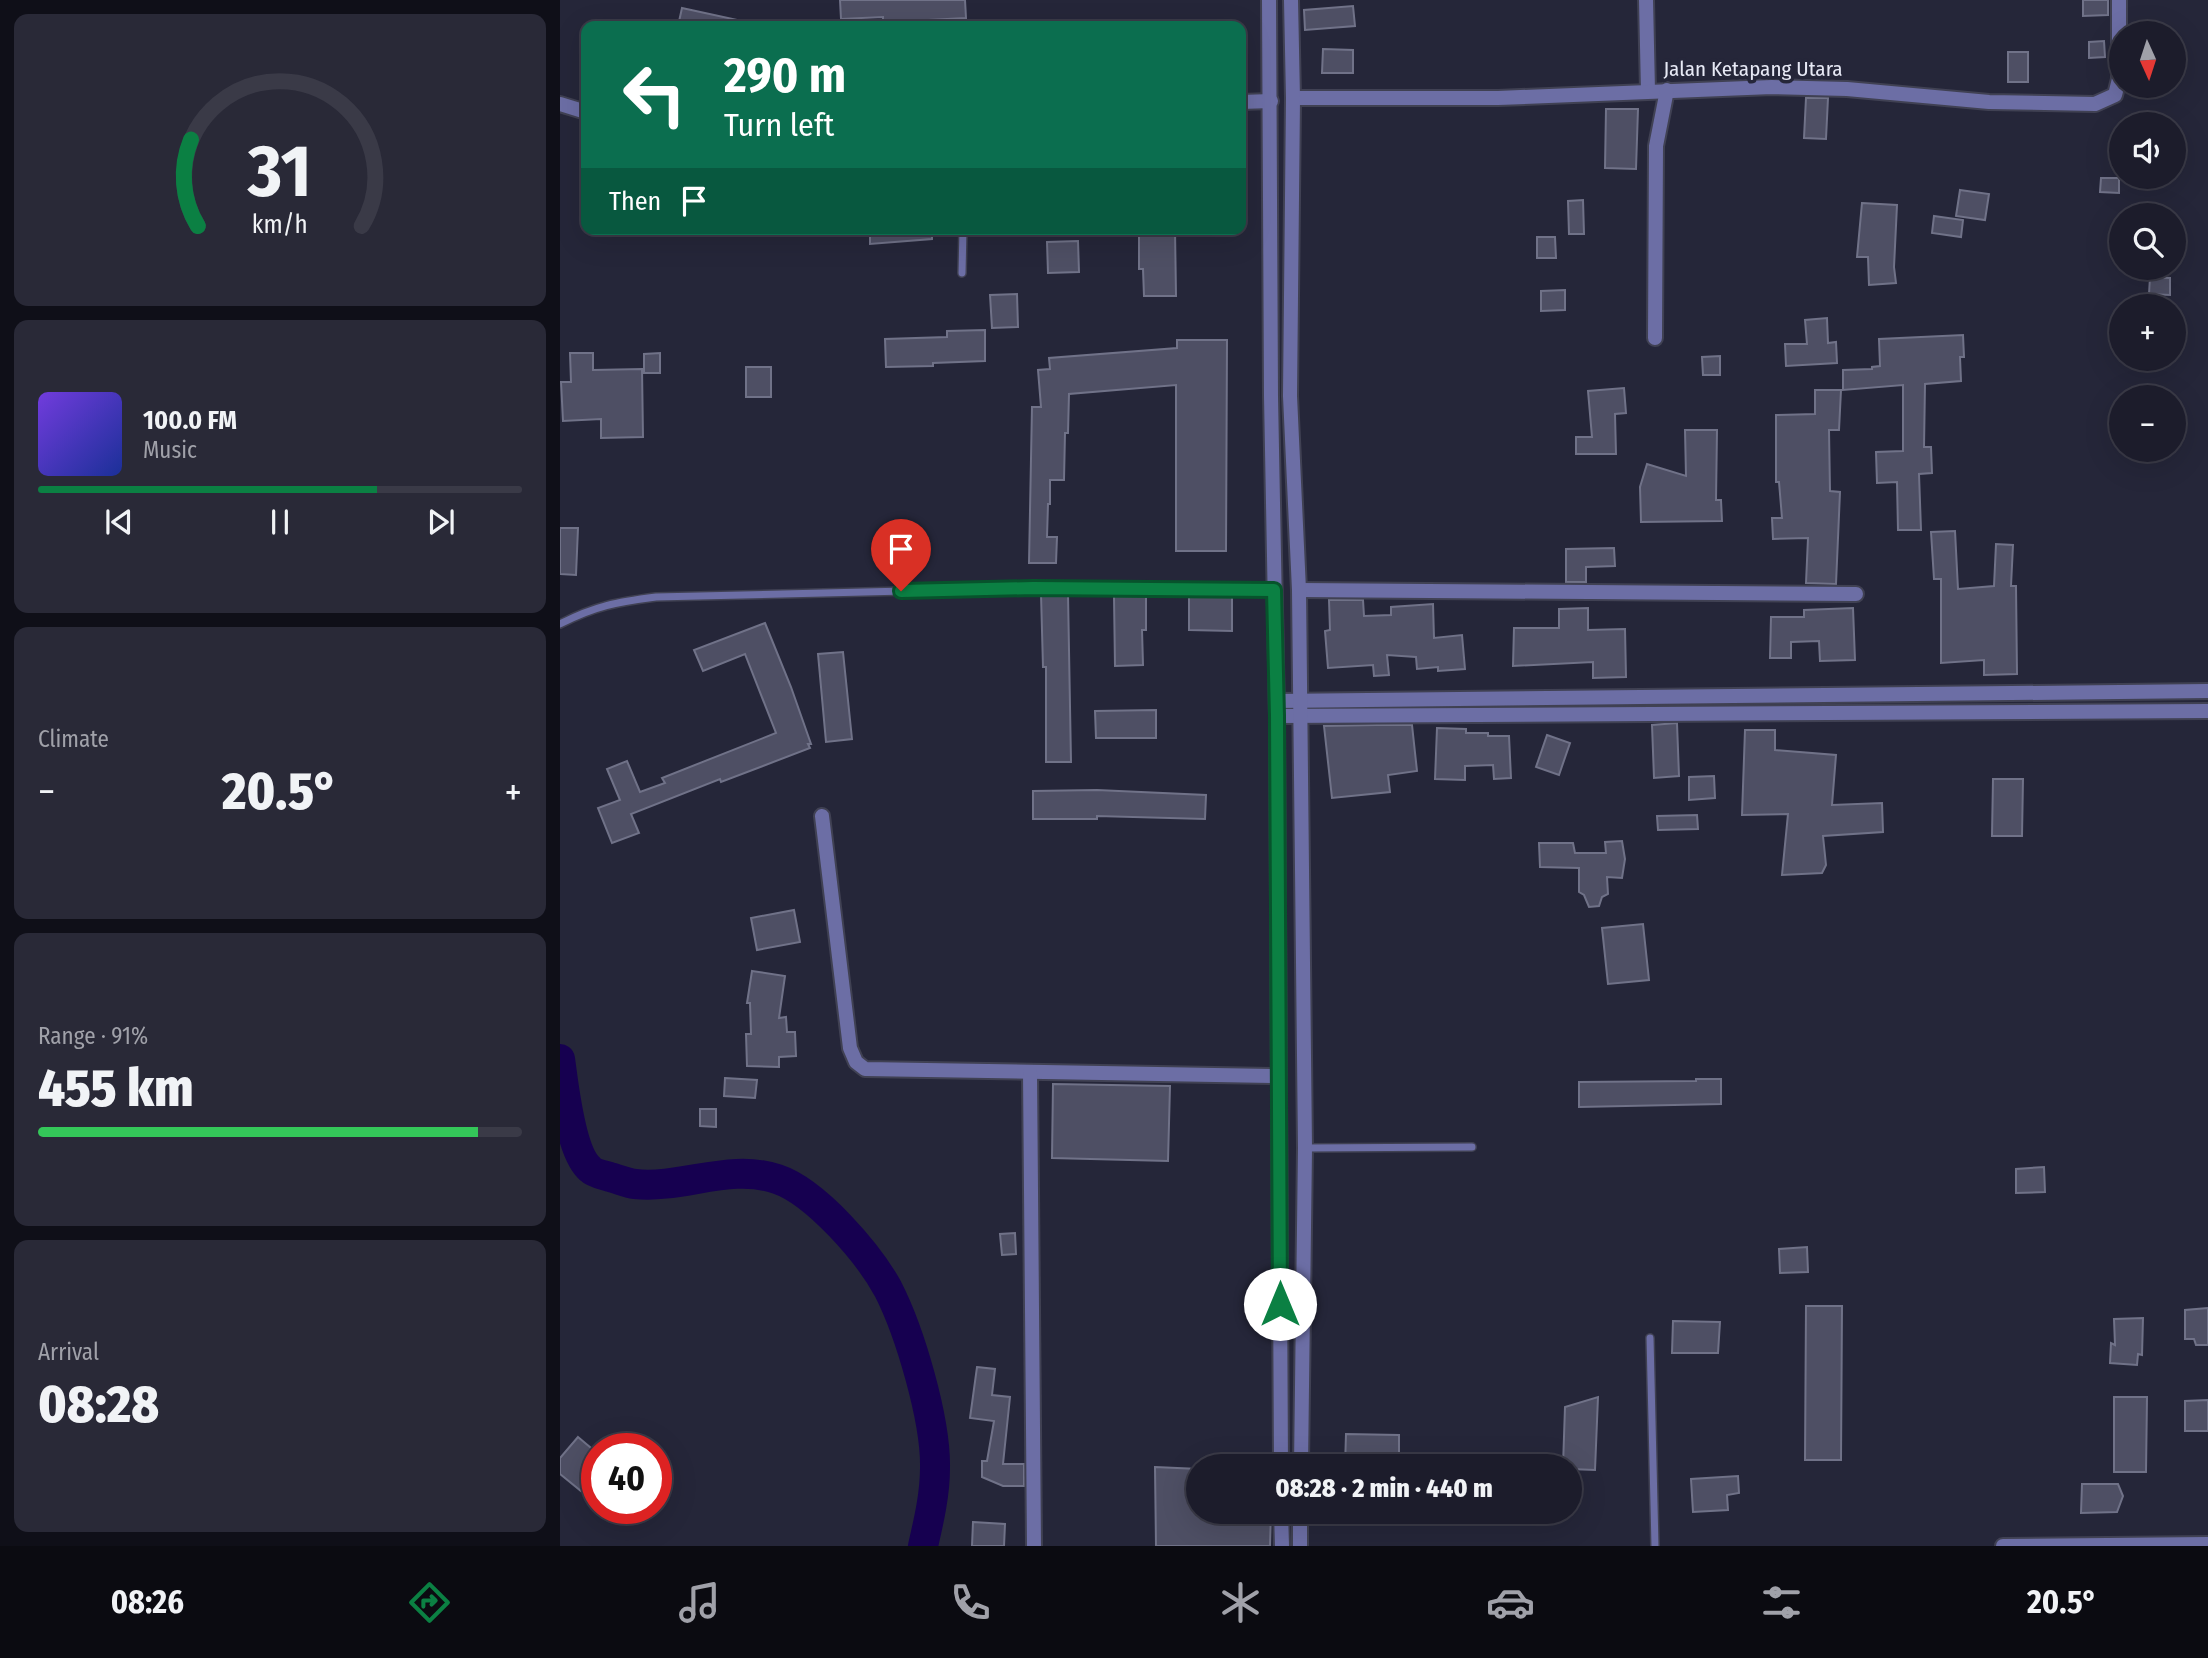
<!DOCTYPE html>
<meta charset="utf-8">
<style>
:root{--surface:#1c1c2b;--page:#292937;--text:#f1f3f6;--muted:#a0a1a9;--line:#3a3a47;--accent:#0b8043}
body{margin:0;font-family:"Fira Sans Condensed",sans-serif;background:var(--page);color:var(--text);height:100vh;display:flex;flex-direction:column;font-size:26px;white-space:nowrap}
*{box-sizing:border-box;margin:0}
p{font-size:23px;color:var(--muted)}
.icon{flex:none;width:38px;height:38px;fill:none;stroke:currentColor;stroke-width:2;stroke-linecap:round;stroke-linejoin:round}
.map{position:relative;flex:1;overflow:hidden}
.panel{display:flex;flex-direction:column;gap:14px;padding:14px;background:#0f0f18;width:560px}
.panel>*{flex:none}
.hud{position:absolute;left:21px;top:21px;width:665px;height:214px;border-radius:14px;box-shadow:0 7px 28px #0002,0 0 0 2px var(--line);background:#0b6e4f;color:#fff;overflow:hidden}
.needle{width:46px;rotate:177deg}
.tools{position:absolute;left:1549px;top:21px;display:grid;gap:14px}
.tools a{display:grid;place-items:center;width:77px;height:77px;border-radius:50%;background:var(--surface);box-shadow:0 7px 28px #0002,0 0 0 2px var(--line);font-size:35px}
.speed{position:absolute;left:21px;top:1433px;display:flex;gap:14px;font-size:35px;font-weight:700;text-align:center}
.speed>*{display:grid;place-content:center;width:91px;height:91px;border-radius:50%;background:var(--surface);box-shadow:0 7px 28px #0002,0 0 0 2px var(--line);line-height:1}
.speed .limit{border:10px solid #d22;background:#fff;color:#111}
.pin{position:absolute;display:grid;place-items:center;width:60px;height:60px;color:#fff;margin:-72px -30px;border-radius:50% 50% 50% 0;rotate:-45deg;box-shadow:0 0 7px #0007}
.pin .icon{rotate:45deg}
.me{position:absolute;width:77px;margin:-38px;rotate:0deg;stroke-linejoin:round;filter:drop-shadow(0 0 5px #0008)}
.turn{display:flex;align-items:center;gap:24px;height:147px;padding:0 28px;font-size:32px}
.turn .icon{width:91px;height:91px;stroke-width:2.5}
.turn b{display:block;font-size:49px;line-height:60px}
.then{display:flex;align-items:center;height:66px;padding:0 28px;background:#0003;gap:14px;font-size:26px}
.big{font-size:52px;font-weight:800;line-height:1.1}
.panel .card{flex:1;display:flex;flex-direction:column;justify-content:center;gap:10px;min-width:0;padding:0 24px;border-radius:14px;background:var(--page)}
.panel .dial{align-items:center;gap:0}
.dial svg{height:182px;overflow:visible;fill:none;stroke:var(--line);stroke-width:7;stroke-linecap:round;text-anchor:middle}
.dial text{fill:var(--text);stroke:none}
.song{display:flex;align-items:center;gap:21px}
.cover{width:84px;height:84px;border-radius:10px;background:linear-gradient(135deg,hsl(260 70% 55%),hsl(230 70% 35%))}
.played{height:7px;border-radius:4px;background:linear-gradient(90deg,var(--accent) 70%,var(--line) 70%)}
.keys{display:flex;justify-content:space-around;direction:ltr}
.heat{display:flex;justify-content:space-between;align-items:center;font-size:38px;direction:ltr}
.charge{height:10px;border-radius:5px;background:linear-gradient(90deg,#34c759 91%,var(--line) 0)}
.trip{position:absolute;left:626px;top:1454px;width:396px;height:70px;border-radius:35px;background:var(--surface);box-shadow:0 7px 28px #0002,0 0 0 2px var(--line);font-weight:800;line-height:70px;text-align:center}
.tab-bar{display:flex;height:112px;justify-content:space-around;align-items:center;background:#0b0b11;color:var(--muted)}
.tab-bar .icon{width:49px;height:49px}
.tab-bar .active{color:var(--accent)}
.tab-bar b{font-size:32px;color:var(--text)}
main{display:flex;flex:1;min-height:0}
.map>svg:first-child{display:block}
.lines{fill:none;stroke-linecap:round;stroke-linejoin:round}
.river{stroke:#160050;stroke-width:30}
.building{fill:#4e4f64;stroke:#707288;stroke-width:2}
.service-casing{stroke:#404153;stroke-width:10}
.minor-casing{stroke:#404153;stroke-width:18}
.tertiary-casing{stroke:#404153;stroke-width:18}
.service{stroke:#6c6ea5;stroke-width:7}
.minor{stroke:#6c6ea5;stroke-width:14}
.tertiary{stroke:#6c6ea5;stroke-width:14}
.route-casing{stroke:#07532c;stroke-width:18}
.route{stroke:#0b8043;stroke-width:12}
.labels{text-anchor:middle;stroke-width:7;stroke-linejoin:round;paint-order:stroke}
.street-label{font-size:21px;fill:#e7e9f5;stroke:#252639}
</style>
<main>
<section class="panel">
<div class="card dial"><svg viewBox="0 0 100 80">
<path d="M14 69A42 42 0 1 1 86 69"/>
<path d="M14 69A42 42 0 0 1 11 31" stroke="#0b8043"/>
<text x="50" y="56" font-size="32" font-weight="700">31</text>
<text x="50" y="72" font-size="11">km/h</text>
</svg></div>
<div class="card">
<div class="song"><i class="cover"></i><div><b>100.0 FM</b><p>Music</p></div></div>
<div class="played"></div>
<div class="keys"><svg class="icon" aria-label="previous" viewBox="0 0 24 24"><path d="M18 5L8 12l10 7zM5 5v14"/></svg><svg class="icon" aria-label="pause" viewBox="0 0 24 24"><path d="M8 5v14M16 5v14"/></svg><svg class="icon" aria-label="next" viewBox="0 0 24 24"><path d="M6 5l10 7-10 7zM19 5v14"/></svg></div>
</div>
<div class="card"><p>Climate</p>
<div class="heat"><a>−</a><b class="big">20.5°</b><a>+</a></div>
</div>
<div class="card"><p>Range · 91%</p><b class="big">455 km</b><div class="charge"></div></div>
<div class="card"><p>Arrival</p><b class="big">08:28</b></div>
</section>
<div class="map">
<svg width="1648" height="1546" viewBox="0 0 1648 1546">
<rect width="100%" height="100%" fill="#252639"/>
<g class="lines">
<path class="river" d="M0,1059c4,27 10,93 30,110 5,5 14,6 20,8 8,2 17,6 25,7 48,5 95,-21 142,-5 39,13 92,75 111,110 22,43 48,131 47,179 0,26 -6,52 -12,78"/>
</g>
<g class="building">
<polygon points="280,0 405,0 406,18 350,21 350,26 323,26 323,17 281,19"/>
<polygon points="1523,0 1548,0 1548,15 1523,16"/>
<polygon points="793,6 795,26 745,30 744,10"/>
<polygon points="122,8 182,21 182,26 118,26"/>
<polygon points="1544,41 1545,57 1529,58 1529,42"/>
<polygon points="763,49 793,50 793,73 762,73"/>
<rect x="1448" y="52" width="20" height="30"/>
<polygon points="1246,98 1268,98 1266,139 1244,138"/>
<polygon points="1046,109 1078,109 1076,169 1045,168"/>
<polygon points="1541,178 1559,178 1559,193 1540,192"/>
<polygon points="1400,190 1429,194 1425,220 1396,216"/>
<polygon points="1023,200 1024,234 1009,234 1008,201"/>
<polygon points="1302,203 1337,205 1334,267 1336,283 1309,285 1308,257 1297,257"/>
<polygon points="1374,216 1403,220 1401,237 1372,233"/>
<polygon points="310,229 372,229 372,239 310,244"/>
<polygon points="579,229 615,229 616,296 584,296 583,269 579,269"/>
<polygon points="977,237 995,237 996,258 977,258"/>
<polygon points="518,241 519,272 488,273 487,242"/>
<polygon points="1590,277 1610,278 1610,295 1589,294"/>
<polygon points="1005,290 1005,310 981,311 981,291"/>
<polygon points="457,294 458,327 432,328 430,295"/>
<polygon points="1267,318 1268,343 1276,342 1277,363 1226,366 1225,344 1247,344 1245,320"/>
<polygon points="425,330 425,361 373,363 373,366 326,367 325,339 387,337 387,331"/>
<polygon points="1403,335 1404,357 1400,357 1401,381 1365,384 1364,447 1371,447 1372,473 1359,474 1361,530 1338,530 1337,482 1317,483 1316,452 1343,451 1343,385 1283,390 1283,370 1312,369 1312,367 1320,366 1319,339"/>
<polygon points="617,340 667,340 666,551 616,551 616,385 509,394 508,433 505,433 504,480 490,480 490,504 488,504 487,537 497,537 496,563 469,563 472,407 481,407 478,370 490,369 489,358 617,348"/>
<polygon points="10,353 33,353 33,370 82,369 83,437 41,438 41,419 3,421 1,382 11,382"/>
<polygon points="100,353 100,373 84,373 84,354"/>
<polygon points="1160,356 1160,375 1143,375 1142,357"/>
<rect x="186" y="367" width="25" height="30"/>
<polygon points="1064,388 1066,413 1055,414 1056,454 1016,454 1016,437 1032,437 1028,391"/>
<polygon points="1255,390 1281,390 1279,430 1269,430 1270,491 1280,492 1276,584 1246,583 1248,538 1213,539 1212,518 1222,518 1219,482 1216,482 1216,415 1255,414"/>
<polygon points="1125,430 1157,430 1156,500 1161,500 1162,521 1081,522 1080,487 1087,464 1126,476"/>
<polygon points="0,528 18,528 16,575 0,574"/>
<polygon points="1395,531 1398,589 1434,586 1436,544 1453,545 1451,586 1456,586 1457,674 1424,675 1424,660 1381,663 1381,579 1374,579 1371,532"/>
<polygon points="1054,548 1055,566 1026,567 1026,582 1006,582 1006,549"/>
<polygon points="481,594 508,594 511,762 486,762 486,667 483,667"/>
<polygon points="554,596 586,596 586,630 582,630 583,665 555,666"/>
<polygon points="629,597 672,597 672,631 629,630"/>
<polygon points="769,600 803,600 804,616 831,615 831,607 873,604 874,638 902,635 905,669 878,671 878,667 857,669 856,657 827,655 829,675 814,676 813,665 768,668 765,631 770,630"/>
<polygon points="1028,608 1028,630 1065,629 1066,677 1033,678 1033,662 953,666 954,628 999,628 999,609"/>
<polygon points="1293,608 1295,660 1260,661 1259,641 1231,642 1231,658 1210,658 1211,617 1244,617 1244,610"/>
<polygon points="205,623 231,687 251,744 248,744 250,748 161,782 160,779 71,814 79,833 52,843 38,808 60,800 47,769 67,761 80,792 105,783 102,778 216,733 185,654 143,671 134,650"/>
<polygon points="283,652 292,739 266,742 258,654"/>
<polygon points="596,710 596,738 536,738 535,711"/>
<polygon points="1117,723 1119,776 1094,778 1092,725"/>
<polygon points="816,725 852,725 857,771 828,775 830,792 772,798 764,726"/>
<polygon points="877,728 906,729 906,733 928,733 928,736 949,736 951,778 934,779 933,765 905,766 905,780 875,779"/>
<polygon points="1185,730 1215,730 1215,750 1276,755 1272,805 1322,803 1323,832 1263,836 1266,865 1262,873 1222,875 1228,814 1182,815"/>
<polygon points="987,735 1010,743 999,775 976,767"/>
<polygon points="1154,776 1155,798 1129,800 1129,777"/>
<polygon points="1433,779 1463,779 1462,836 1432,836"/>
<polygon points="537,790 646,795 645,819 537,816 537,819 473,819 473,791"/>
<polygon points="1137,815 1138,829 1098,830 1097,816"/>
<polygon points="1062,841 1065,859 1062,878 1047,877 1048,894 1042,897 1039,906 1029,907 1024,895 1019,892 1019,868 980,867 979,843 1013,843 1015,853 1046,853 1045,842"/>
<polygon points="234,910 240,942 197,950 191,918"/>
<polygon points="1083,924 1089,980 1048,984 1042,928"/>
<polygon points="192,971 225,976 219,1018 226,1017 227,1032 235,1032 236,1056 219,1057 219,1067 187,1066 186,1034 191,1034 190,1003 187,1003"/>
<polygon points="165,1078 197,1080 195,1098 164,1096"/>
<polygon points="1136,1079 1161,1079 1161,1104 1019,1107 1019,1082 1136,1081"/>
<polygon points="493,1084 610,1086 608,1161 492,1158"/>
<polygon points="140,1109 156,1109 156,1127 140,1126"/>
<polygon points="1484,1167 1485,1192 1456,1193 1456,1169"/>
<polygon points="455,1233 456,1254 442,1255 440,1234"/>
<polygon points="1247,1247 1248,1272 1220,1273 1219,1249"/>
<polygon points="1246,1306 1282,1306 1281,1460 1245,1460"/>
<polygon points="1648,1308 1648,1345 1636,1345 1634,1339 1625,1339 1625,1310"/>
<polygon points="1583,1318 1582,1355 1578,1354 1577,1365 1550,1363 1551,1343 1555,1345 1554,1319"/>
<polygon points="1113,1321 1160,1322 1158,1353 1112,1353"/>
<polygon points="417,1367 435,1369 432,1395 450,1397 443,1464 464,1464 464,1486 443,1486 422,1477 422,1461 427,1461 434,1421 410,1418"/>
<polygon points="1038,1397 1035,1470 1010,1469 1010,1466 1003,1466 1005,1407"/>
<polygon points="1554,1397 1587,1397 1586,1472 1554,1472"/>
<polygon points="1648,1400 1648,1431 1625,1431 1625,1401"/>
<polygon points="786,1434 839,1435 839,1466 785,1466"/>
<polygon points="18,1437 37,1453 37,1473 21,1491 0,1474 0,1458"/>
<polygon points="595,1467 639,1469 639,1512 711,1512 710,1546 596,1546"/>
<polygon points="1178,1476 1179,1493 1167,1495 1168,1510 1133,1512 1131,1479"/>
<polygon points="1522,1484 1558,1484 1563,1496 1557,1512 1521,1513"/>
<polygon points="413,1522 445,1524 444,1546 412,1546"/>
</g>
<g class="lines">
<g class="service-casing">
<g id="service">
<polyline points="402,273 403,229"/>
<path d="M0,624c35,-18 57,-22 96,-27l377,-9 241,2"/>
<polyline points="745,1148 912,1147"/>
<polyline points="1090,1338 1095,1546"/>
</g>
</g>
<g class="minor-casing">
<g id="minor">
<polyline points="1086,0 1088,91"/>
<polyline points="733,98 938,98 1212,87 1287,89 1429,102 1535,104 1555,95 1559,79 1559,0"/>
<polyline points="681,102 711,101"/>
<polyline points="0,104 26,112"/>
<polyline points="1095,338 1096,146 1107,90"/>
<polyline points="739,590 1296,594"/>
<polyline points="717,701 1648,691"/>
<polyline points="717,716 1648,711"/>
<polyline points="262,816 290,1048 296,1062 305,1069 719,1076"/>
<polyline points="470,1072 474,1546"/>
<polyline points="1443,1546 1648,1544"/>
</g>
</g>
<g class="tertiary-casing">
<g id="tertiary">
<polyline points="709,0 711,396 717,716 721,1466"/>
<polyline points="731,0 733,98 730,396 739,590 745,1148 741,1466"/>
<polyline points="721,1512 722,1546"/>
<polyline points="740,1546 740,1512"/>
</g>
</g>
<use href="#service" class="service"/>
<use href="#minor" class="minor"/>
<use href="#tertiary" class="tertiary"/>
</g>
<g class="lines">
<g class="route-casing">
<polyline id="route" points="341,591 473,588 714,590 717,716 720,1304"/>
</g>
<use href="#route" class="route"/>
</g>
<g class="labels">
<g class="street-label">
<text x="1193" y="76">Jalan Ketapang Utara</text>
</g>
</g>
</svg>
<div class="tools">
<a><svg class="needle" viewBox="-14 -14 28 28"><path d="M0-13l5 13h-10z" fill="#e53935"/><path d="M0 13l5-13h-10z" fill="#a0a1a9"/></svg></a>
<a><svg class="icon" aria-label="sound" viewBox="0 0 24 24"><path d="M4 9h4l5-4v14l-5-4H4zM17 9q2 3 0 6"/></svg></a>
<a><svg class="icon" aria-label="search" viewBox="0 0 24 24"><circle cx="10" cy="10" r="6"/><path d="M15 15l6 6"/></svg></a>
<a>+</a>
<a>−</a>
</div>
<div class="speed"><div class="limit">40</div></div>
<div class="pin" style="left:341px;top:591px;background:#d93025"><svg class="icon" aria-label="arrive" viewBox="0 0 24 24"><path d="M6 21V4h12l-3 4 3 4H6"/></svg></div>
<svg class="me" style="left:720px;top:1304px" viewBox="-20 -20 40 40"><circle r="19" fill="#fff"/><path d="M0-13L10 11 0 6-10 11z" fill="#0b8043"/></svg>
<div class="trip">08:28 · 2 min · 440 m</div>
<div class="hud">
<div class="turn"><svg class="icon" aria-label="left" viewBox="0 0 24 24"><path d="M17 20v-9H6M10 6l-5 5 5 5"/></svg><div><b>290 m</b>Turn left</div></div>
<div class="then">Then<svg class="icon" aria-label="arrive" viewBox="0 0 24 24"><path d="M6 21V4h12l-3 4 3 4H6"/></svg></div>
</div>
</div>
</main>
<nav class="tab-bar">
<b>08:26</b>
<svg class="icon active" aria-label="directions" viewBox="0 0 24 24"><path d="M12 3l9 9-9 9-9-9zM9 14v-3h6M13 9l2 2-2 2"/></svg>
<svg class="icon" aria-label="music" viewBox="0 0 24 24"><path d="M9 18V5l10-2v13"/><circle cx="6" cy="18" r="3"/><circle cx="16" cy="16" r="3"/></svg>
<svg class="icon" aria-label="phone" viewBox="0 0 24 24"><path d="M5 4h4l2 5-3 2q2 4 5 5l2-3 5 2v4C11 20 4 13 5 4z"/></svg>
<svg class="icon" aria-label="climate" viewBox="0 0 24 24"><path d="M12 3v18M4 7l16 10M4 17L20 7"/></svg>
<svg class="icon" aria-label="car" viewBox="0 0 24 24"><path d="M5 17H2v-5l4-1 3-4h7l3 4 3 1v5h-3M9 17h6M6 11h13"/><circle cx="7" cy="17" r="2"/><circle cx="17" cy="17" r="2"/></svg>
<svg class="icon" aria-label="filters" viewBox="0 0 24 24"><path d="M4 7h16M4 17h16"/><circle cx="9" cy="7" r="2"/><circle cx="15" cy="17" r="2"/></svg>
<b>20.5°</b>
</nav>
